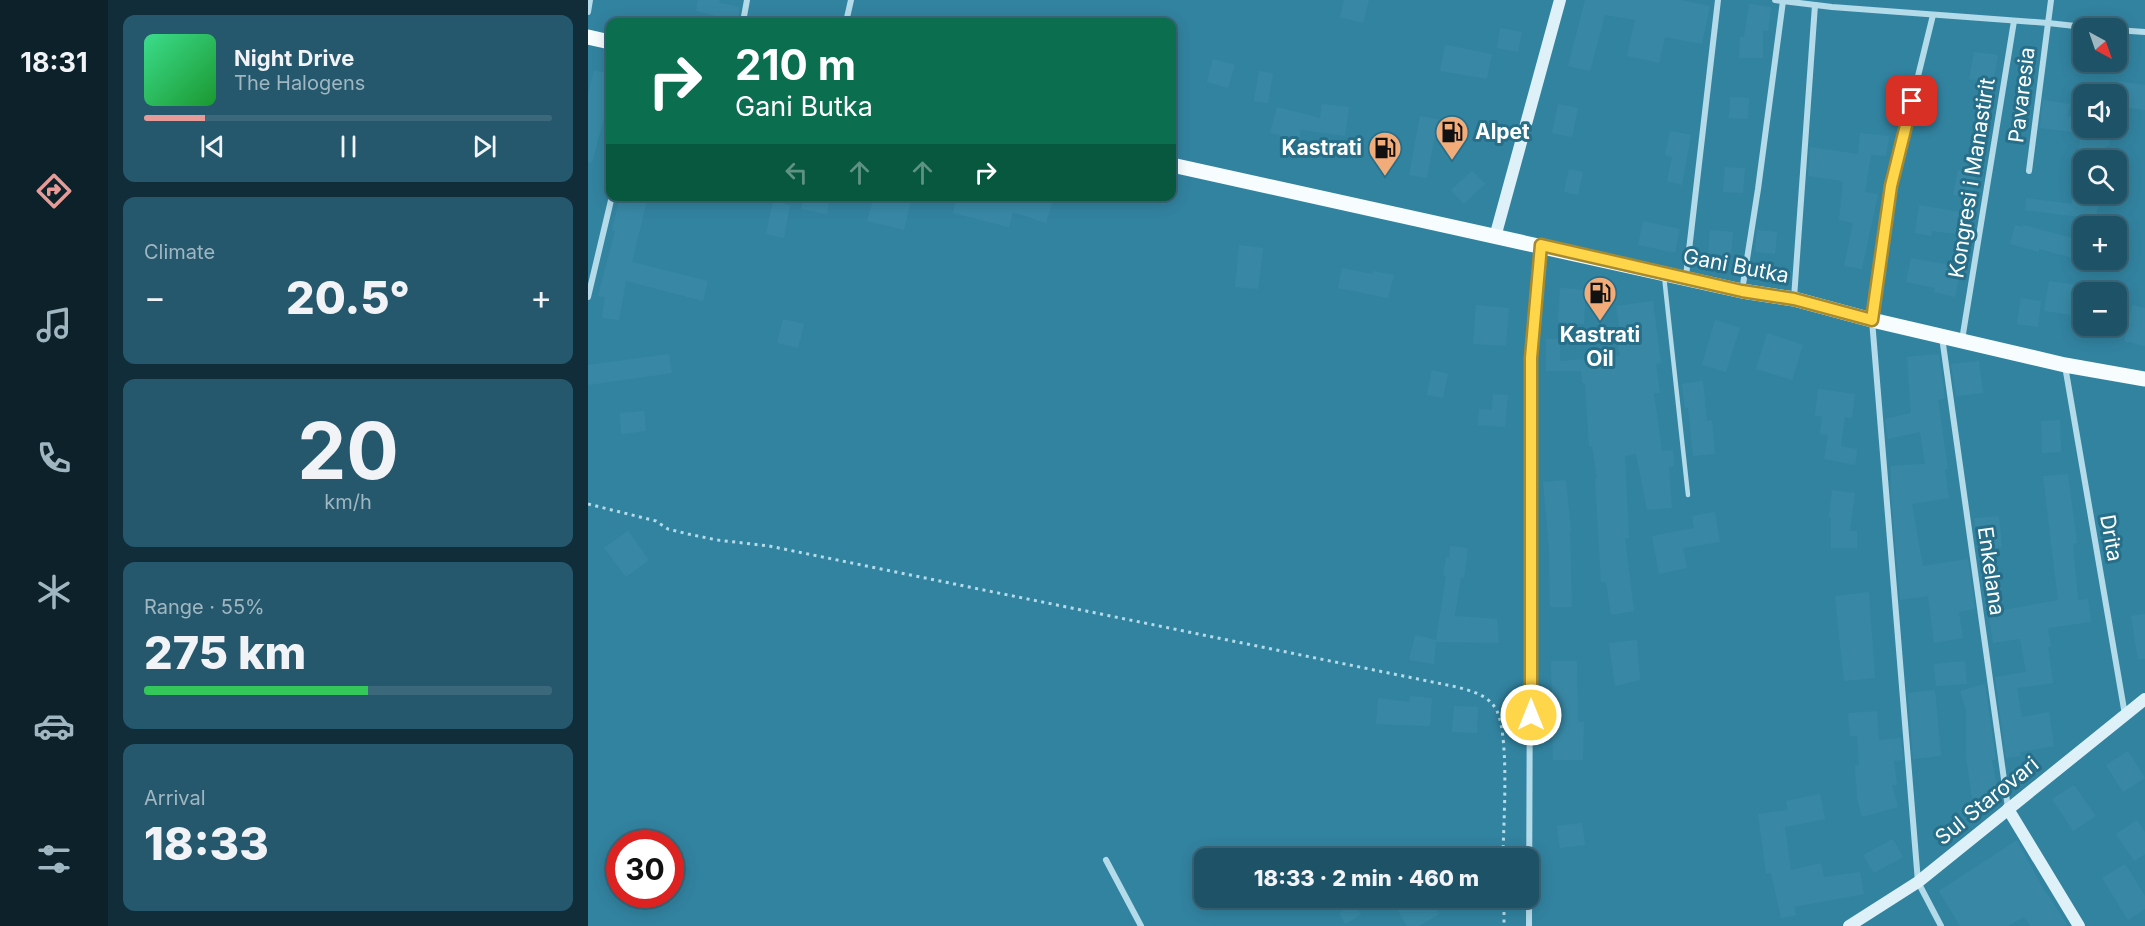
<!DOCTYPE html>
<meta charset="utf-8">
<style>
:root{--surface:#1d5267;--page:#25586d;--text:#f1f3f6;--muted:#a0b6c0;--line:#3b697b;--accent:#e69b98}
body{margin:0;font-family:Inter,sans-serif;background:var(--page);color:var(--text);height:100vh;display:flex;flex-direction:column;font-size:22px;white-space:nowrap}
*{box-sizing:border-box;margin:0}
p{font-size:20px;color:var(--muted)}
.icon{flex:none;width:33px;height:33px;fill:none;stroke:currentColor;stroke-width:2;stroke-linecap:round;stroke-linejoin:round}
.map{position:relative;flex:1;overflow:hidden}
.details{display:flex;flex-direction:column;gap:15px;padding:15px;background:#102d39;width:480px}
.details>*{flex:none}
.guide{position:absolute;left:18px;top:18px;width:570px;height:183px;border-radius:12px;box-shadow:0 3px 15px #0003,0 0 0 2px var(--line);background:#0b6e4f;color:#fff;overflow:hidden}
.needle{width:39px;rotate:140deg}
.buttons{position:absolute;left:1485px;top:18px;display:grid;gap:12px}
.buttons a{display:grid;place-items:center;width:54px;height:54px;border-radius:12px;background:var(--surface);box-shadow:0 3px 15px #0003,0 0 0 2px var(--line);font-size:30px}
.speed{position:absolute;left:18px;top:830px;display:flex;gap:12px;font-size:30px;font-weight:700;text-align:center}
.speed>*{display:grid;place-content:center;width:78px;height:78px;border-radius:50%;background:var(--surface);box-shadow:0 3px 15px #0003,0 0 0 2px var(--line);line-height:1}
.speed .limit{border:9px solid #d22;background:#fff;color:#111}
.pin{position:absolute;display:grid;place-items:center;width:51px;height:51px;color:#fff;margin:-26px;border-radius:12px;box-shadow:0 3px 9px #0006}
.me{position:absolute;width:66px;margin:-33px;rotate:0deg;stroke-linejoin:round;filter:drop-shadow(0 0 4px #0008)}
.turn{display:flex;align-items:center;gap:21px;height:126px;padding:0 30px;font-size:27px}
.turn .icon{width:78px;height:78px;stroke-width:2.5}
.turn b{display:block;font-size:42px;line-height:51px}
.lanes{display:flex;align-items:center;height:57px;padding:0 30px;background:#0003;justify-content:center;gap:30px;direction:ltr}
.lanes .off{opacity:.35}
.big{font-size:45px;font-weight:800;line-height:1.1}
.details .widget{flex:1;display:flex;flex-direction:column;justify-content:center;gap:9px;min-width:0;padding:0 21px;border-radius:12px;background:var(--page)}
.details .dial{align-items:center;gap:0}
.dial b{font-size:78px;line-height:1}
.song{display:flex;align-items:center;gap:18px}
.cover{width:72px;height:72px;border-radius:9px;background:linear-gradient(135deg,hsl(150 70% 55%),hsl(130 70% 35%))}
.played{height:6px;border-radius:3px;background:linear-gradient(90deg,var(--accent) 15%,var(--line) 15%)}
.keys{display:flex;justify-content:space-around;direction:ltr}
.heat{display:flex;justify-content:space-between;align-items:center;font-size:33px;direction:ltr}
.charge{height:9px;border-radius:4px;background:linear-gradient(90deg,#34c759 55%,var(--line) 0)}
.trip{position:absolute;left:606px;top:848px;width:345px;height:60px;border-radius:12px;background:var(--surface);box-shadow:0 3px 15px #0003,0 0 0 2px var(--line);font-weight:800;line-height:60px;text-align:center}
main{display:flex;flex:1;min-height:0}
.tab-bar{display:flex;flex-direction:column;width:108px;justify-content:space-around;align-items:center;background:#0c2129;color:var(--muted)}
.tab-bar .icon{width:42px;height:42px}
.tab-bar .on{color:var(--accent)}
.tab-bar b{font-size:27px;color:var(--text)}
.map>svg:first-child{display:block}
.green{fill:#3283a0;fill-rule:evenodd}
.building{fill:#3888a5}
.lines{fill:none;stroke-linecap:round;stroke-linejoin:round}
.path{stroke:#b4dbe9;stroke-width:3;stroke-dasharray:3 4.5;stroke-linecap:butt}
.lane{stroke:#b4dbe9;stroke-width:4.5}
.street{stroke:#b4dbe9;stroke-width:6}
.secondary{stroke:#def1f8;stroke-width:12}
.primary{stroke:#f7fcfe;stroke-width:15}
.route-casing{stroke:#a68a30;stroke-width:15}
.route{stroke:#ffd54a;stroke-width:10}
.labels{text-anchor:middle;stroke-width:6;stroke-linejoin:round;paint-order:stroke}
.street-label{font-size:21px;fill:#fff;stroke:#276e89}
.poi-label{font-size:21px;font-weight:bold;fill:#fff;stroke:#276e89;text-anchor:start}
</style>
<main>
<nav class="tab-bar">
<b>18:31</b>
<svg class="icon on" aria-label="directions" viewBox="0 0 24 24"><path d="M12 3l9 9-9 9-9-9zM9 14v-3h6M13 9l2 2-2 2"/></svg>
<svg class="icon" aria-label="music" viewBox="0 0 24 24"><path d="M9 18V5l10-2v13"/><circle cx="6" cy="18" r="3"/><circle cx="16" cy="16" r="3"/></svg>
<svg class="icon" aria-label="phone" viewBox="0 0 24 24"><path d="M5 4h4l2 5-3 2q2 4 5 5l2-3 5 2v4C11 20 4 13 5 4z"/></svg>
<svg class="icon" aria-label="climate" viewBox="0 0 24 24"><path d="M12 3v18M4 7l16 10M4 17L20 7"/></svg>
<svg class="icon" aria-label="car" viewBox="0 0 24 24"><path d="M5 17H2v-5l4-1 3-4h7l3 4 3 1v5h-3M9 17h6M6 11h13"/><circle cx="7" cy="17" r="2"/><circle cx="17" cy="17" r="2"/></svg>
<svg class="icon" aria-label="filters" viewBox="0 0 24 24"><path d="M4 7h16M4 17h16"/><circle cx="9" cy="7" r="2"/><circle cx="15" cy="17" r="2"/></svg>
</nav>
<section class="details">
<div class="widget">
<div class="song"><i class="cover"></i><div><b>Night Drive</b><p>The Halogens</p></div></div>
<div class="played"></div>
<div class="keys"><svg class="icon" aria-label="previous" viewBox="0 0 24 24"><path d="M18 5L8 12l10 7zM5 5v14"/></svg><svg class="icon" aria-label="pause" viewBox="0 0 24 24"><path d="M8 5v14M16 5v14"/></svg><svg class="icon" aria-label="next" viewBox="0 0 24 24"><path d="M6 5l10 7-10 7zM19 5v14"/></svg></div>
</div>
<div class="widget"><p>Climate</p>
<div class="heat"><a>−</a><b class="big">20.5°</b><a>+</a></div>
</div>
<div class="widget dial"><b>20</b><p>km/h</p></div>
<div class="widget"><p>Range · 55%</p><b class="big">275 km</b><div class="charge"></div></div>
<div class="widget"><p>Arrival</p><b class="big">18:33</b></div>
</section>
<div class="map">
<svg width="1557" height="926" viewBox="0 0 1557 926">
<rect width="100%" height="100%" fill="#276e89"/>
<path class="green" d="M0,0h1557v926h-1557zM22,22h562v174h-562zM1496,28h32v34h-32zM1496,94h32v34h-32zM1496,160h32v34h-32zM1496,226h32v34h-32zM1496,292h32v34h-32zM32,843h50v51h-50zM616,858h324v39h-324z"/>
<g class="building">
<polygon points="110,0 132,0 131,3 152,7 149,22 136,22 136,18 108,11"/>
<polygon points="756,0 781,0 775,23 752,17"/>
<polygon points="997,0 1092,0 1122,6 1114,44 1077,37 1071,63 1039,56 1047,20 1017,15 1002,71 980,66"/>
<polygon points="1161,4 1183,7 1180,31 1175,30 1175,58 1151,58 1152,37 1156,37"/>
<polygon points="912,28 934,32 930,52 909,48"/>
<polygon points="857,45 904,54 899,79 852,71"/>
<polygon points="1386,52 1410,55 1405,83 1381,79"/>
<polygon points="625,59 647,65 640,88 619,82"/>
<polygon points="6,70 22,74 22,107 19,106 4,163 0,162 0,93"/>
<polygon points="671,71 685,73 680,103 666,101"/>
<polygon points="1530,81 1557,85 1557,110 1528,106"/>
<polygon points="1142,97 1161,98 1160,119 1141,118"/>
<polygon points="1455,100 1482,104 1480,116 1496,118 1496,128 1523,128 1521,146 1518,146 1515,160 1489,160 1493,133 1452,128"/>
<polygon points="734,104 761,107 757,136 713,130 711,140 682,133 689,107 732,118"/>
<polygon points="970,104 990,108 984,137 964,133"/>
<polygon points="832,116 850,119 839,178 821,175"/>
<polygon points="1082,131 1103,135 1094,185 1079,181 1084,157 1077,155"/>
<polygon points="1272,133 1301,136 1298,156 1283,155 1277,192 1290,194 1274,269 1256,266 1265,223 1251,220 1255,181 1220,176 1222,147 1270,154"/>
<polygon points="1137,167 1157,168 1155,193 1135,192"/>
<polygon points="981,169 995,172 990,195 976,192"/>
<polygon points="1370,170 1388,173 1384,198 1365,195"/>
<polygon points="884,171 897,184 876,204 863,190"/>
<polygon points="1485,194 1511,198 1508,219 1437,210 1438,198 1484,204"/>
<polygon points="32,196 60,196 44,262 120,281 115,301 38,281 31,320 14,318 17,297 10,296 27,231 24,230"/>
<polygon points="216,196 242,196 239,214 213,209"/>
<polygon points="286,196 324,196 316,230 279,221"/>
<polygon points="369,196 423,196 434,200 435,196 466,196 458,223 425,212 421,227 365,213"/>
<polygon points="185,201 202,205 196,238 178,234"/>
<polygon points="1331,205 1372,212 1369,234 1344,231 1343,236 1327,233"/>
<polygon points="1055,221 1092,229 1087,253 1050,245"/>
<polygon points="1427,225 1435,227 1435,225 1496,241 1496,261 1451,249 1451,252 1422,244"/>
<polygon points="1122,230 1145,232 1143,256 1120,253"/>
<polygon points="1169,230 1189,232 1187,254 1167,252"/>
<polygon points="651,245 675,248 670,289 647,287"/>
<polygon points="1323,258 1373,267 1367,297 1346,292 1347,288 1318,282"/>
<polygon points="754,268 784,274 785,271 806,275 800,298 750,288"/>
<polygon points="1461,281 1494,286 1489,316 1456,311"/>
<polygon points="972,288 998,290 996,324 970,322"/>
<polygon points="1433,298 1453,301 1450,327 1429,324"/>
<polygon points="1065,301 1073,363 1068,364 1072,393 1066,393 1074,451 1085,450 1086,466 1081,467 1084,508 1059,510 1048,454 1037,456 1041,538 1037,538 1046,611 1023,615 1018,582 1013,582 1007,479 1009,478 1004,446 1001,446 997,383 994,383 993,371 958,371 958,339 972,339 972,361 1032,356 1030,345 1034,345 1028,306"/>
<polygon points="888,305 921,308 918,346 885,344"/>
<polygon points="1544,305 1557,308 1557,346 1536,341"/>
<polygon points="195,319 216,324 210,348 189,343"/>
<polygon points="1127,320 1152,328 1138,372 1114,365"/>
<polygon points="1179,333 1215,345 1204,380 1168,369"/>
<polygon points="81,354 84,373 0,385 0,365"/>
<polygon points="1351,354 1357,397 1356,399 1350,400 1360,469 1357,469 1361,498 1324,504 1335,566 1380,559 1387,609 1371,612 1375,638 1346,643 1340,596 1312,600 1303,493 1303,466 1337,464 1332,432 1300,439 1297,419 1323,413 1319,357"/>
<polygon points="1391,361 1395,393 1368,396 1363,364"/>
<polygon points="844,370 860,374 855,398 839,395"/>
<polygon points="1115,381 1119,421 1124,420 1127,454 1105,456 1100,408 1097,408 1094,384"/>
<polygon points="1230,389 1267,394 1264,418 1257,417 1253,446 1269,449 1267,465 1236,459 1240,435 1232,434 1234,416 1227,416"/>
<polygon points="905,394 920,395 917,427 890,425 891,409 904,410"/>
<polygon points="56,411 58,431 33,434 32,413"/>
<polygon points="1472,420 1473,452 1454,453 1453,421"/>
<polygon points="1480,474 1489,543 1485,544 1490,600 1500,599 1503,622 1460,628 1463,647 1460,647 1465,683 1429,688 1434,717 1461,712 1466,746 1432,752 1433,756 1418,758 1407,677 1438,672 1432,639 1405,643 1400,611 1398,612 1386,518 1411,516 1414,547 1407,548 1416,610 1470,600 1455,476"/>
<polygon points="978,480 983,532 982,533 984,607 962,607 961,549 955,482"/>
<polygon points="1244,490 1267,493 1262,531 1269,531 1269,548 1243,548 1243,517 1241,517"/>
<polygon points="1127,512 1132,542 1095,548 1099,568 1071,574 1064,536 1106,528 1104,516"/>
<polygon points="40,531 61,560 38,577 16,548"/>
<polygon points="862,546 880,548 876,578 873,577 867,616 909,619 911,643 848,642 846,664 821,660 827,635 848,640 858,576 855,575 858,557 861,558"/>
<polygon points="1281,592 1287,678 1256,681 1247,596"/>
<polygon points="1557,614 1557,659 1550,659 1543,616"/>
<polygon points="1049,640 1052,680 1027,686 1021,643"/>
<polygon points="963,661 989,661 990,722 996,722 995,760 965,760"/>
<polygon points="1377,661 1379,684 1348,686 1346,664"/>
<polygon points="1397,684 1408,760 1404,760 1411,799 1385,804 1378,757 1378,710 1372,691"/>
<polygon points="1347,690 1353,756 1325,759 1320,693"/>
<polygon points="822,696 844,698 842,726 788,724 790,698 821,702"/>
<polygon points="866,706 890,707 889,733 864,732"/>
<polygon points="1289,711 1291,740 1313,738 1315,760 1306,761 1309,785 1304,785 1310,807 1274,817 1269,797 1267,766 1271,765 1269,736 1262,736 1260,713"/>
<polygon points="1540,751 1557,778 1535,792 1518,765"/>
<polygon points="1486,785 1508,816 1485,831 1464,799"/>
<polygon points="1232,794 1237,819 1197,827 1203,870 1233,863 1236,877 1272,872 1276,894 1206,907 1208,915 1193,918 1183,873 1178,873 1170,814 1200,810 1198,801"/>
<polygon points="1549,820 1557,832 1557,854 1546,861 1528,834"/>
<polygon points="994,823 997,845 972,848 969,826"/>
<polygon points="1305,839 1315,857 1286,873 1275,855"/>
<polygon points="1429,840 1458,894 1459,893 1480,926 1442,926 1436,917 1420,926 1372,926 1351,891"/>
<polygon points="1537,864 1557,896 1557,909 1540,920 1514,878"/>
<polygon points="834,897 842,897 851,914 831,926 819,926 810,911"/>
<polygon points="767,904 773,915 757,924 751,913"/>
</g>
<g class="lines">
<g class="path">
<path d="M0,504l68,17 12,8 20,5 29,6 52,6 688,141c14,4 28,7 37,19 17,21 9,121 9,152"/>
<polyline points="916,897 916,926"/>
</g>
<polyline class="lane" points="1076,276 1100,495"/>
<g class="street">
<polyline points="1187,0 1244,7 1460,23 1505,28"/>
<polyline points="0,12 2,0"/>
<polyline points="1345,15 1303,186 1284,320 1330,882 1353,926"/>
<polyline points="155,22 159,0"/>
<polyline points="258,22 263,0"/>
<polyline points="1528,30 1557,32"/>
<polyline points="1441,171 1463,0"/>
<polyline points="1098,276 1130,0"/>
<polyline points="1154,291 1170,189 1195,1"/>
<polyline points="0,297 24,196"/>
<polyline points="1206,298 1227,5"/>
<polyline points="1354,337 1420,808"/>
<polyline points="1374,340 1426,21"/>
<polyline points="1477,366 1537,715"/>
<polyline points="518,860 553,926"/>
<polyline points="941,926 943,358 953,246"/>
</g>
<g class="secondary">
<polyline points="907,237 972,0"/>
<polyline points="1420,809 1491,926"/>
<polyline points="1261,926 1330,882 1557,699"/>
</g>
<g class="primary">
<polyline points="0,37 22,42"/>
<polyline points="584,165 1154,291 1206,299 1284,320 1477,365 1557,379"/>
</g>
</g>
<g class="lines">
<g class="route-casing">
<polyline id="route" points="943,715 943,358 953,245 1154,291 1206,299 1284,320 1303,186 1324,101"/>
</g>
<use href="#route" class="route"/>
</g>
<defs>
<g id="fuel-pin" transform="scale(1.725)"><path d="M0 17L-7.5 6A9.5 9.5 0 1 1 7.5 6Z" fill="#f1ac7a" stroke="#276e89"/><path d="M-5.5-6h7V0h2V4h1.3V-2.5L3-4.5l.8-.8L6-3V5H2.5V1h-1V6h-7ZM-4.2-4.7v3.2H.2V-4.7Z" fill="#111"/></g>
</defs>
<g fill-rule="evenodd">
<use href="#fuel-pin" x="864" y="132"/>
<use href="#fuel-pin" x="797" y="148"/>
<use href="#fuel-pin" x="1012" y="293"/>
</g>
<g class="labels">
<g class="street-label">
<text transform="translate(1434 95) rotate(-83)" y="7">Pavaresia</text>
<text transform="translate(1384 178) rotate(-81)" y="7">Kongresi i Manastirit</text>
<text transform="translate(1148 266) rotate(11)" y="7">Gani Butka</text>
<text transform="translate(1523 538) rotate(80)" y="7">Drita</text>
<text transform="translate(1403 571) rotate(82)" y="7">Enkelana</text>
<text transform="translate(1399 801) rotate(-39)" y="7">Sul Starovari</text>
</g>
<g class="poi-label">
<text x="887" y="139">Alpet</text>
<text x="774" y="155" text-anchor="end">Kastrati</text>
<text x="1012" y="342" text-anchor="middle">Kastrati<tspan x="1012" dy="24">Oil</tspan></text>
</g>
</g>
</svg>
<div class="buttons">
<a><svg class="needle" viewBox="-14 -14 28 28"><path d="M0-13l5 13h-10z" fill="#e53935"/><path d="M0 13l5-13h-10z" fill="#a0b6c0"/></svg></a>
<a><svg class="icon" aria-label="sound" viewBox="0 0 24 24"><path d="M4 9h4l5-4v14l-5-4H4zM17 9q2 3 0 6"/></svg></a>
<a><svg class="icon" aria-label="search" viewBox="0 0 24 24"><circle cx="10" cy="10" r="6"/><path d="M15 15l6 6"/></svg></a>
<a>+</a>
<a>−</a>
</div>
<div class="speed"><div class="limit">30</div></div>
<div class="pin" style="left:1324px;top:101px;background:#d93025"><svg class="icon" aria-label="arrive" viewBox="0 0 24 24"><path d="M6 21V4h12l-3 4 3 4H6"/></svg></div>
<svg class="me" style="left:943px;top:715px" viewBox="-20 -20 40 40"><circle r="17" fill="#ffd54a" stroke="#fff" stroke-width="3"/><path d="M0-11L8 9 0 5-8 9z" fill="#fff"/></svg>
<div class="trip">18:33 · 2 min · 460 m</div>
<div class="guide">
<div class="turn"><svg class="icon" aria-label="right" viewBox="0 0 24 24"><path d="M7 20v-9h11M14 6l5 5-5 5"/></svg><div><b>210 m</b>Gani Butka</div></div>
<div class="lanes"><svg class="icon off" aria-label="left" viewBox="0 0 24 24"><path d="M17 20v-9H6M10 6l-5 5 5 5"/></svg><svg class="icon off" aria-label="ahead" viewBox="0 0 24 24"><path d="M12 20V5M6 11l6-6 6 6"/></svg><svg class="icon off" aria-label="ahead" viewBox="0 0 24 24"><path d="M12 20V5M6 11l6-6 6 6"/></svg><svg class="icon" aria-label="right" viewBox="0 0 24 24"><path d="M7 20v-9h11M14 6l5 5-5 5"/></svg></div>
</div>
</div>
</main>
